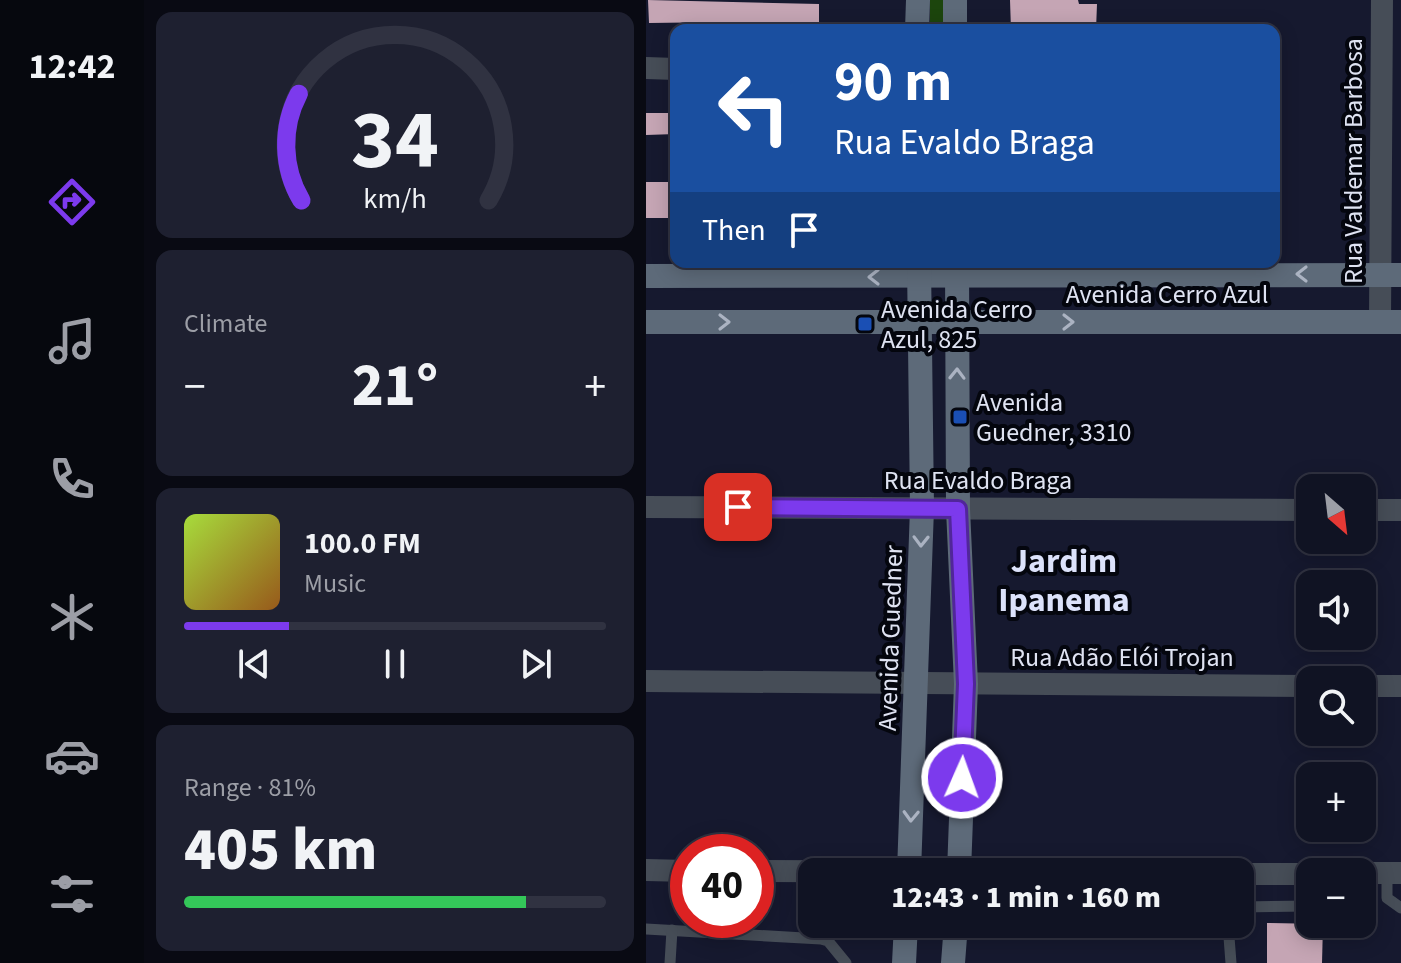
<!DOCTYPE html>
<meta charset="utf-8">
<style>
:root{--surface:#101323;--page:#1e2030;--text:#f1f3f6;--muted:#9c9ea6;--line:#303241;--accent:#7c3aed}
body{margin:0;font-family:"Source Sans 3",sans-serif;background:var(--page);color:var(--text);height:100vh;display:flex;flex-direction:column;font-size:30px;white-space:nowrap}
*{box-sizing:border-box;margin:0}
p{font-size:26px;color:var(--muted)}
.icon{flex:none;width:44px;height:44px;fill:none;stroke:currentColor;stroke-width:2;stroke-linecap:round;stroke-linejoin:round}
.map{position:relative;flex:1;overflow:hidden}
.sheet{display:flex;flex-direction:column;gap:12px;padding:12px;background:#090a13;width:502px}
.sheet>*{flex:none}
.guide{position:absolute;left:24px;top:24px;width:610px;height:244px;border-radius:16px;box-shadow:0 4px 20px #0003,0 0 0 2px var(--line);background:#1a4fa0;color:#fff;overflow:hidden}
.needle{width:52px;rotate:152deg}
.fabs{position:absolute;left:650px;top:474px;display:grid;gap:16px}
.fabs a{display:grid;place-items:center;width:80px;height:80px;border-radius:16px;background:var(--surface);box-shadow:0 4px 20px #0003,0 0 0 2px var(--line);font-size:40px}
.speed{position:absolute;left:24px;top:834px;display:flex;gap:16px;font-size:40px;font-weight:700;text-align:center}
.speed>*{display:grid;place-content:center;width:104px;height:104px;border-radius:50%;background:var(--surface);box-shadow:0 4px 20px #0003,0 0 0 2px var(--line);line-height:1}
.speed .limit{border:12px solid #d22;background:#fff;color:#111}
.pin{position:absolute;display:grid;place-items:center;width:68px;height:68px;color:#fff;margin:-34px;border-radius:16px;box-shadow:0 4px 12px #0006}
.me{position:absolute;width:88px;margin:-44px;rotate:2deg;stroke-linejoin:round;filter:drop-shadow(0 0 6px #0008)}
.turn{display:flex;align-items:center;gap:28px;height:168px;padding:0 32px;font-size:36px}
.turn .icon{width:104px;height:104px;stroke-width:2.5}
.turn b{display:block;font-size:56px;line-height:68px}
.then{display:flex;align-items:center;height:76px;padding:0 32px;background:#0003;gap:16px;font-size:30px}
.big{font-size:60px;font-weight:800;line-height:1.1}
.sheet .widget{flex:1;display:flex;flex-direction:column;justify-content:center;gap:12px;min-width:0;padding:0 28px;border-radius:16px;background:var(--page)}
.sheet .dial{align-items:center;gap:0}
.dial svg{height:208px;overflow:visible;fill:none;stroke:var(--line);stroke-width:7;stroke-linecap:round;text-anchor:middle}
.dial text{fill:var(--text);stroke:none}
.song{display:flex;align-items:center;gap:24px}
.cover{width:96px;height:96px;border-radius:12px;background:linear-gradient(135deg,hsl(80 70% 55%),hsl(30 70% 35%))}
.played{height:8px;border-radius:4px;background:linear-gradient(90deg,var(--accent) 25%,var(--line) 25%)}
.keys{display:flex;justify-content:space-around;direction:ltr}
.heat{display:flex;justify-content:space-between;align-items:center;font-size:44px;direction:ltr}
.charge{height:12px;border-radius:6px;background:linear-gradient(90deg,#34c759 81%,var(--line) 0)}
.trip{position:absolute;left:152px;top:858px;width:456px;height:80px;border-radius:16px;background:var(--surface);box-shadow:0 4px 20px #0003,0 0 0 2px var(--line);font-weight:800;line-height:80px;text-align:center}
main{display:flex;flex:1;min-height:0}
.tabs{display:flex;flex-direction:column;width:144px;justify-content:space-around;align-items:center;background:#06080e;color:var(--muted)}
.tabs .icon{width:56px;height:56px}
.tabs .on{color:var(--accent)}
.tabs b{font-size:36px;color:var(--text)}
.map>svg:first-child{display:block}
.green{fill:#1c450d}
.building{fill:#c5a5b4}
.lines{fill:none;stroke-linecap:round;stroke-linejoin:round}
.lane{stroke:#464d57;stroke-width:11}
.street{stroke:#464d57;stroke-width:22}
.secondary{stroke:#5d6a79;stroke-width:24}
.oneway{stroke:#abb3c2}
.route-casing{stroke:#51269a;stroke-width:20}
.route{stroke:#7c3aed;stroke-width:14}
.transit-dot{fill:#1a4fb4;stroke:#04060e;stroke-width:3}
.labels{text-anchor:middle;stroke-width:8;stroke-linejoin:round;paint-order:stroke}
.street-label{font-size:26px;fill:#dfe3f2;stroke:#04060e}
.poi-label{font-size:26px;fill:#dfe3f2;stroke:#04060e;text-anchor:start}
.district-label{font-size:34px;font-weight:bold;fill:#dce2fa;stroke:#04060e}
</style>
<main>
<nav class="tabs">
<b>12:42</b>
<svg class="icon on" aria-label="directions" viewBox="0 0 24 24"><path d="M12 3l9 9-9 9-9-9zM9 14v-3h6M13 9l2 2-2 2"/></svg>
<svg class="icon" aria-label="music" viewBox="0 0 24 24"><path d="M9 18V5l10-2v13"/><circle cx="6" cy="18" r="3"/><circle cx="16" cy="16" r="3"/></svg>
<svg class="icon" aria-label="phone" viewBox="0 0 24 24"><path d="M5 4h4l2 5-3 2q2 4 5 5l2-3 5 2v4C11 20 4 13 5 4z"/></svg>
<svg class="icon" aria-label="climate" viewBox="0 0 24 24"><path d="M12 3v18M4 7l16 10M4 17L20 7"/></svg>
<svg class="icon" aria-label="car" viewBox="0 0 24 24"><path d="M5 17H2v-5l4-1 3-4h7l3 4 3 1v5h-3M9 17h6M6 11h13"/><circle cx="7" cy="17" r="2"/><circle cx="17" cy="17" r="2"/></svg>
<svg class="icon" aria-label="filters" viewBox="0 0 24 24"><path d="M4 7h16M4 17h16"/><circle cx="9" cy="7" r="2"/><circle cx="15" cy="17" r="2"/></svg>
</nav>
<section class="sheet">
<div class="widget dial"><svg viewBox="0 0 100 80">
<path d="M14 69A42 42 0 1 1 86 69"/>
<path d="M14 69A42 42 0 0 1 13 28" stroke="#7c3aed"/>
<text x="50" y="56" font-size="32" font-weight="700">34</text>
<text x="50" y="72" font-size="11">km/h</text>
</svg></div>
<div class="widget"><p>Climate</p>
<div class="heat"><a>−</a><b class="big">21°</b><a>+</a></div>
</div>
<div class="widget">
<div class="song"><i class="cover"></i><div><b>100.0 FM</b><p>Music</p></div></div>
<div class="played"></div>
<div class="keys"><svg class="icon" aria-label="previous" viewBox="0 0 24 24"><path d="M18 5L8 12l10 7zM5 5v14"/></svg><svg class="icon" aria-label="pause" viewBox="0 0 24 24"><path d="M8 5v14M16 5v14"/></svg><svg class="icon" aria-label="next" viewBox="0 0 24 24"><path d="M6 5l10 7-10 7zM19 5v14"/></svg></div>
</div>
<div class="widget"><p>Range · 81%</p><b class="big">405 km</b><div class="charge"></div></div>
</section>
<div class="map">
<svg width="755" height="963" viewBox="0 0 755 963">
<rect width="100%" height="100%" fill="#16192f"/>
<rect class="green" x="284" y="0" width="13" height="30"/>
<g class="building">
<polygon points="2,0 173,4 173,28 151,28 151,22 102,22 102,28 79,28 79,22 3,23"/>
<polygon points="364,0 432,0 433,4 451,4 450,30 365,30"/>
<polygon points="0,113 30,113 30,134 0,135"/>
<rect x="0" y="182" width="30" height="36"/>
<polygon points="621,923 677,924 676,963 621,963"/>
</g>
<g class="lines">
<g class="lane">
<polyline points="741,873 741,898 755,908"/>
<polyline points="594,907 664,906"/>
<polyline points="582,924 585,963"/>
<polyline points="0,929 175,939 182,941 200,963"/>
<polyline points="24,963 26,930"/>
</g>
<g class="street">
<polyline points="0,68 30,69"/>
<polyline points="734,322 736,0"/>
<polyline points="0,507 664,510"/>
<polyline points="716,510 755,510"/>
<polyline points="0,681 664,686"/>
<polyline points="716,686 755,686"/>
<polyline points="0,870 42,871"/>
<polyline points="110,871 358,872"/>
<polyline points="716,873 755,873"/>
<polyline points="594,874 664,874"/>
</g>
<g class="secondary">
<polyline points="271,30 272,0"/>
<polyline points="309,30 309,0"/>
<polyline points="311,262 312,509 320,684 313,872"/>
<polyline points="0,276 755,275"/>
<polyline points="0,322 755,322"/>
<polyline points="263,872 276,508 273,263"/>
<polyline points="258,963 260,924"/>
<polyline points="307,963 310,924"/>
</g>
</g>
<defs><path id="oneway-chevron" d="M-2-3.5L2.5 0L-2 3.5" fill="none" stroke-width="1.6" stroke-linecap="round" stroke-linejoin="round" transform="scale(2)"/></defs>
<g class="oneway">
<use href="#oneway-chevron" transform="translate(656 274) rotate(-180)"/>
<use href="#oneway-chevron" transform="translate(228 277) rotate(-180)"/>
<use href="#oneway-chevron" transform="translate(78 322)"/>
<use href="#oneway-chevron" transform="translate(422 322)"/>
<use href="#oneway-chevron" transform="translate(311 374) rotate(-89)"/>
<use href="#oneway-chevron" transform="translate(275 541) rotate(91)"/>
<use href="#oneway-chevron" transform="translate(265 816) rotate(92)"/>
</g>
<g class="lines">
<g class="route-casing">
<polyline id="route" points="92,507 312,509 320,684 316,778"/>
</g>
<use href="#route" class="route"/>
</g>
<g class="transit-dot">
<rect x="211" y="316" width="16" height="16" rx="4"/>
<rect x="306" y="409" width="16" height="16" rx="4"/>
</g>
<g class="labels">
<g class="street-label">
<text transform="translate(707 161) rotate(-90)" y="9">Rua Valdemar Barbosa</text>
<text x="521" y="303">Avenida Cerro Azul</text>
<text x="332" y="489">Rua Evaldo Braga</text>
<text transform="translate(244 638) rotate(-88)" y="9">Avenida Guedner</text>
<text x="476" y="666">Rua Adão Elói Trojan</text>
</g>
<g class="poi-label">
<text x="235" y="318">Avenida Cerro<tspan x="235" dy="30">Azul, 825</tspan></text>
<text x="330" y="411">Avenida<tspan x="330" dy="30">Guedner, 3310</tspan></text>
</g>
<g class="district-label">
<text x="418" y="572">Jardim<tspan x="418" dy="39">Ipanema</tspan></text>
</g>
</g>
</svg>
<div class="fabs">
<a><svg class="needle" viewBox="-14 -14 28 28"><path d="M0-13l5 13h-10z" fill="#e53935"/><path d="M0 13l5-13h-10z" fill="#9c9ea6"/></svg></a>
<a><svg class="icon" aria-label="sound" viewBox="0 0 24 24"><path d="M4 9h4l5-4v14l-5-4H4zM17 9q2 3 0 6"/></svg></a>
<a><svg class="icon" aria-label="search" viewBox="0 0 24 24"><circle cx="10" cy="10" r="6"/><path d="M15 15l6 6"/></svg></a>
<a>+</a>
<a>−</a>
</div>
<div class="speed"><div class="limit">40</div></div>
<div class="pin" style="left:92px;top:507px;background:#d93025"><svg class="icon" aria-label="arrive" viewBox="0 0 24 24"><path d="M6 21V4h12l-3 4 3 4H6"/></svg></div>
<svg class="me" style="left:316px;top:778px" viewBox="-20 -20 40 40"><circle r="17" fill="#7c3aed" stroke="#fff" stroke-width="3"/><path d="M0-11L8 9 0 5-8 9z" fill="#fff"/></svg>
<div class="trip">12:43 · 1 min · 160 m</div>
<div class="guide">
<div class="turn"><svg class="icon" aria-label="left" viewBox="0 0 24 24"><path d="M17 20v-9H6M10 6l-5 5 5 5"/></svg><div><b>90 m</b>Rua Evaldo Braga</div></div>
<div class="then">Then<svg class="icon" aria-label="arrive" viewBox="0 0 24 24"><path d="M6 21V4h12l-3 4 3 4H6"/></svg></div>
</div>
</div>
</main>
